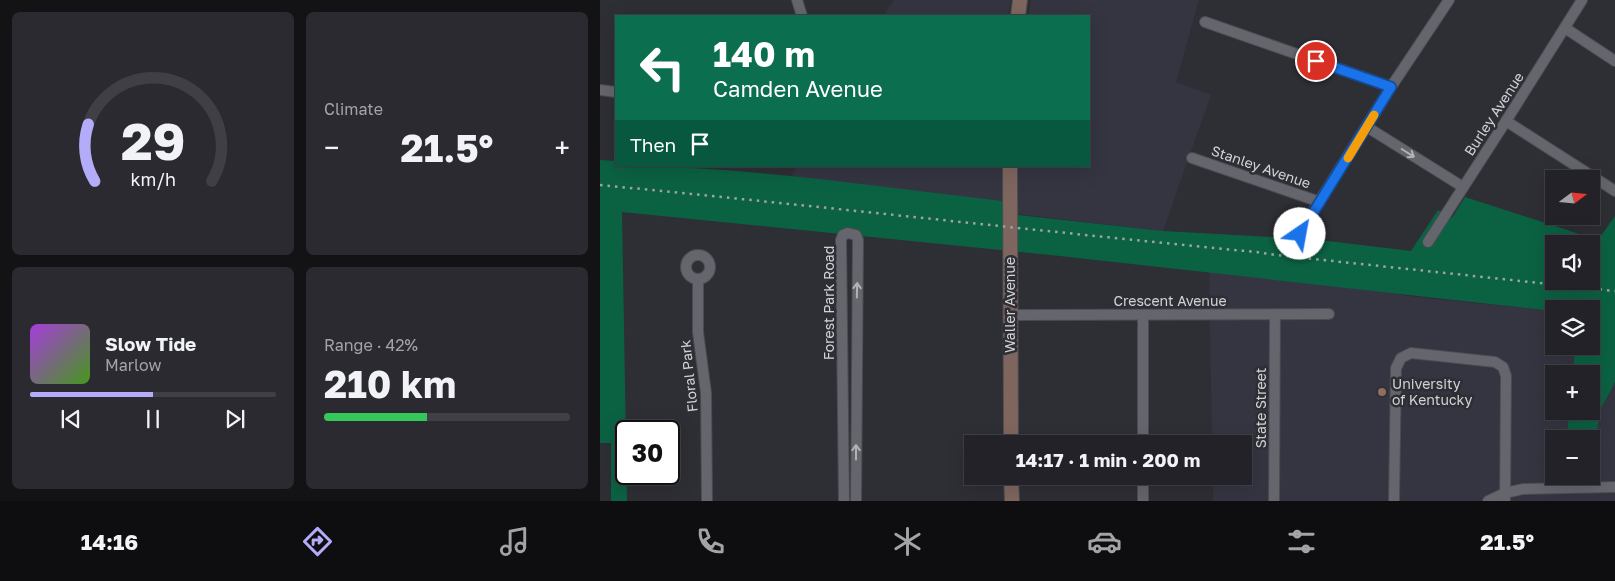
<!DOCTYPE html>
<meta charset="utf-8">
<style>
:root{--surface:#222228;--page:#2a2a30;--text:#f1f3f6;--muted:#a2a4a8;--line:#3f3f45;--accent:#b3adf9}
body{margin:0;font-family:"Golos Text",sans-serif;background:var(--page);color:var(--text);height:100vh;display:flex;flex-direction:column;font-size:19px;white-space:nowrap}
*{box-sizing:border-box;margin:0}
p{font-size:16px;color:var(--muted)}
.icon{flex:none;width:28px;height:28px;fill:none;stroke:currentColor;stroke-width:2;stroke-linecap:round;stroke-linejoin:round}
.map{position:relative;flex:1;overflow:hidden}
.details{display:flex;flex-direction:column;gap:12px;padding:12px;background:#131316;width:600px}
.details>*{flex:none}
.hud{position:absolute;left:15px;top:15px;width:475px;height:152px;border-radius:0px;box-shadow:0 5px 20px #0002,0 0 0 1px var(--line);background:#0b6e4f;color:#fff;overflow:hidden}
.needle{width:32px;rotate:74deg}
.tools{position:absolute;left:945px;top:170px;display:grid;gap:10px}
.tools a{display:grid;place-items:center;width:55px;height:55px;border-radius:0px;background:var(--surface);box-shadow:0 5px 20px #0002,0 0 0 1px var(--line);font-size:25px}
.speed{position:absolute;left:15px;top:420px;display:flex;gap:10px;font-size:25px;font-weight:700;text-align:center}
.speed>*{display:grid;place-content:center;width:65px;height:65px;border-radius:50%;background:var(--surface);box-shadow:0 5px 20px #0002,0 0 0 1px var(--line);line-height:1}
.speed .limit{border:2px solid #111;border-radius:8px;background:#fff;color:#111}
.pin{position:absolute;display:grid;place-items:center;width:42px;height:42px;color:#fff;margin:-21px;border:2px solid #fff;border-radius:50%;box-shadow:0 1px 5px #0007}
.me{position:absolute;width:55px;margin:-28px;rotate:33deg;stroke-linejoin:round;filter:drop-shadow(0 0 4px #0008)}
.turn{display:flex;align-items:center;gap:18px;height:105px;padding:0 15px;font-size:22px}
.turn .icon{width:65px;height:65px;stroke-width:2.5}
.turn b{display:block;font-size:35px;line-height:42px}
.then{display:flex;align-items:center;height:48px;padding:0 15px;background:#0003;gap:10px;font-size:19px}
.big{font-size:38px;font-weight:700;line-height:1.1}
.details .card{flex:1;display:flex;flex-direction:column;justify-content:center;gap:8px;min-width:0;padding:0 18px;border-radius:8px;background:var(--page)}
.details .dial{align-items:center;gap:0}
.dial svg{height:130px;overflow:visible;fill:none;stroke:var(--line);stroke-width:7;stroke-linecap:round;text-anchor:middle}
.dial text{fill:var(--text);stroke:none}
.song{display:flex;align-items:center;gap:15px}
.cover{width:60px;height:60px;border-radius:8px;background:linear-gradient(135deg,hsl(280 70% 55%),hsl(100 70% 35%))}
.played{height:5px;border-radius:2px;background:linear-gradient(90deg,var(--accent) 50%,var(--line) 50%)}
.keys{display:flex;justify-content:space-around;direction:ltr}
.heat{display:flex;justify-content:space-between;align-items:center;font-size:28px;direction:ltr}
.charge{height:8px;border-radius:4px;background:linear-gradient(90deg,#34c759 42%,var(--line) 0)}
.details .tiles{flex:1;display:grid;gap:12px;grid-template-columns:repeat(2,1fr)}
.trip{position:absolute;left:364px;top:435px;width:288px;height:50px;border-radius:0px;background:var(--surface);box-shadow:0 5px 20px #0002,0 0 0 1px var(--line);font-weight:700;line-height:50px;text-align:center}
.menu{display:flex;height:80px;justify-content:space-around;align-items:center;background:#0e0e10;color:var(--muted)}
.menu .icon{width:35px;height:35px}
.menu .selected{color:var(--accent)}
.menu b{font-size:22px;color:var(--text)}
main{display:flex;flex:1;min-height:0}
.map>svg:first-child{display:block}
.built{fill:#353542;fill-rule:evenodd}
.green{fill:#0b6243;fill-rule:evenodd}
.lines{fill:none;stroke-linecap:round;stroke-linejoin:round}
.minor-casing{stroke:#4b4b51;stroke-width:12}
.secondary-casing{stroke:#4b4b51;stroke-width:16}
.minor{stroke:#65656d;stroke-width:10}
.secondary{stroke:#7e665e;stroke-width:14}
.rail{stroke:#a1a1a6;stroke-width:2.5;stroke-dasharray:2.5 5;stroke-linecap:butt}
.oneway{stroke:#b1b1b6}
.route-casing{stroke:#114b97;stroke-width:12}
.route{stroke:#1a73e8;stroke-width:9}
.slow{stroke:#f59e0b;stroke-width:9}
.education-dot{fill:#8d6e63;stroke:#2e2e35;stroke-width:2}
.labels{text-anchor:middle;stroke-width:5;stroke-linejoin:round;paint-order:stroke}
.street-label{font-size:14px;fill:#d2d2d6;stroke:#2e2e35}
.poi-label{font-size:14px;fill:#d2d2d6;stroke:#2e2e35;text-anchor:start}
</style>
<main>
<section class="details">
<div class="tiles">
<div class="card dial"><svg viewBox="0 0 100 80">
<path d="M14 69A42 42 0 1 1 86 69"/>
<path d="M14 69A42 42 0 0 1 10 34" stroke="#b3adf9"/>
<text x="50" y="56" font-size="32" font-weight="700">29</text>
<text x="50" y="72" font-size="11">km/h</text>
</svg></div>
<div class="card"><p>Climate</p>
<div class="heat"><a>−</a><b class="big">21.5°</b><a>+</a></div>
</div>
<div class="card">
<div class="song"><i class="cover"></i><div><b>Slow Tide</b><p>Marlow</p></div></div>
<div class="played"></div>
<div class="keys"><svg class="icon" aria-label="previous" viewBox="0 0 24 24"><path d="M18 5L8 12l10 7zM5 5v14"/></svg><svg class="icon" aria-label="pause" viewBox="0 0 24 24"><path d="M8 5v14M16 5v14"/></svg><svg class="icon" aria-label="next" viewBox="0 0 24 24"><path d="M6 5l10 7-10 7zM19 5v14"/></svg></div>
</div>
<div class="card"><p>Range · 42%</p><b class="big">210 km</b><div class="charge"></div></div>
</div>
</section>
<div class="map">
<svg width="1015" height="501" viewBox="0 0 1015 501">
<rect width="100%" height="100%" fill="#2e2e35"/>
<g class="built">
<polygon points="294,0 411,0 408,16 283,16"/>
<polygon points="431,0 599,0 576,82 611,95 563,231 410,213 192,176 197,166 489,166 489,16 429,16"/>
<path d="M609,265l207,32 138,14v35h37l24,-28v183h-402v-25h29v-32h-30zM954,374h37v37h-37zM954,439h37v37h-37z"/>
</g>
<path class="green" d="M0,160l16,1v5c132,0 263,21 394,36v12l153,17 148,8 100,12 27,-41 14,8 13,-21 133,43 17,-24v166l-15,28 -9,58v-29h-24l2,-28h22v-37h-18l2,-28h16v-37h-37v2l-494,-55 -438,-44 5,289h-16v-58h-11zM954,244h37v37h-37z"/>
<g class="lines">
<g class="minor-casing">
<g id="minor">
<polyline points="197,0 202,16"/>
<polyline points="605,22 791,87"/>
<polyline points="965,28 1015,61"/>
<polyline points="0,90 16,92"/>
<polyline points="906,121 1015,191"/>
<polyline points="767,127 863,187"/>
<polyline points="592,158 720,202"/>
<polyline points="699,234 791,87 849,0"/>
<polyline points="828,242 906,121 982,0"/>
<circle cx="98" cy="267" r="12"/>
<polyline points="98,279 98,332 106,393 107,501"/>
<polyline points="410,315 729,314"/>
<polyline points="543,315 543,444"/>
<polyline points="543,476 543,501"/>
<polyline points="244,501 241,240 243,235 248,233 256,235 258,240 256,501"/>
<polyline points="674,501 675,315"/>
<polyline points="794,501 796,368 801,358 811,353 895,362 903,367 906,376 905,501"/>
<polyline points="888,501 905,493 923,489 1015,487"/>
</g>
</g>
<g class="secondary-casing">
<g id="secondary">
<polyline points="418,16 420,0"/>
<polyline points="410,166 411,444"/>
<polyline points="411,476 412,501"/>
</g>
</g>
<use href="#minor" class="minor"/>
<use href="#secondary" class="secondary"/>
<path class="rail" d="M0,185c219,21 437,46 656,67l20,3 339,36"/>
</g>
<defs><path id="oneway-shaft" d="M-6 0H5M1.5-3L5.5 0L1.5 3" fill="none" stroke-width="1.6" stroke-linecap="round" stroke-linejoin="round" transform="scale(1.25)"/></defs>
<g class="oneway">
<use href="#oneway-shaft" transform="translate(808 153) rotate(32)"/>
<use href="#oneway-shaft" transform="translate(257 290) rotate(-89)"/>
<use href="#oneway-shaft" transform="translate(256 452) rotate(-90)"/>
</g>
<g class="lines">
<g class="route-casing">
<polyline id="route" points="700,234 791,87 716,61"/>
</g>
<use href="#route" class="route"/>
<polyline class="slow" points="748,158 774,115"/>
</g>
<circle class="education-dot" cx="782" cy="392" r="5"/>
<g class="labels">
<g class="street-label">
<text transform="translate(894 114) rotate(-57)" y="5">Burley Avenue</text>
<text transform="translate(661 167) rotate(19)" y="5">Stanley Avenue</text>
<text x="570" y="306">Crescent Avenue</text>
<text transform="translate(229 303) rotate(-90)" y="5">Forest Park Road</text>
<text transform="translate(410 305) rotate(-90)" y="5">Waller Avenue</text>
<text transform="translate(89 376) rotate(-96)" y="5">Floral Park</text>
<text transform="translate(661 408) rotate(-90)" y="5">State Street</text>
</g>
<g class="poi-label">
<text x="792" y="389">University<tspan x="792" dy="16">of Kentucky</tspan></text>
</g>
</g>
</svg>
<div class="tools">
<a><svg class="needle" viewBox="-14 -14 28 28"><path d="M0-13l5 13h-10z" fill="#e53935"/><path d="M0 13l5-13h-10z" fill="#a2a4a8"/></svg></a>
<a><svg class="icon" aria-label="sound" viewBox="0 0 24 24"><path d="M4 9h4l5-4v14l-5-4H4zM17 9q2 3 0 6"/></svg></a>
<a><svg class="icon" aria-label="layers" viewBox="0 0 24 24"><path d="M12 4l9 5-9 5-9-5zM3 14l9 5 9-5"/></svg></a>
<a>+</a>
<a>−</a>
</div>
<div class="speed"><div class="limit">30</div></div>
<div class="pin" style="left:716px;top:61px;background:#d93025"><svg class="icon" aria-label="arrive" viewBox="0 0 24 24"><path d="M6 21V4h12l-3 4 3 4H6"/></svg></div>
<svg class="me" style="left:700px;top:234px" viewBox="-20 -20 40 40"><circle r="19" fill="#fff"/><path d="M0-13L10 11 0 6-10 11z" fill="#1a73e8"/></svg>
<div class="trip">14:17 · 1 min · 200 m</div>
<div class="hud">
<div class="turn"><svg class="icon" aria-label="left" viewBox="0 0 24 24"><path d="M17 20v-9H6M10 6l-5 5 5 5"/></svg><div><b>140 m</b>Camden Avenue</div></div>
<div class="then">Then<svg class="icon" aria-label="arrive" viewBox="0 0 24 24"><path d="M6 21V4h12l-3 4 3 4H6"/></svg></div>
</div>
</div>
</main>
<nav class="menu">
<b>14:16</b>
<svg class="icon selected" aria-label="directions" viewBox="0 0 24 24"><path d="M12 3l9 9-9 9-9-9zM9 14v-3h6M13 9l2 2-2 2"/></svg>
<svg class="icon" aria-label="music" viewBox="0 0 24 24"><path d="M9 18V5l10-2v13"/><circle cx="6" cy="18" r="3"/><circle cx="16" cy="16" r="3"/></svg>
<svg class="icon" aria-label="phone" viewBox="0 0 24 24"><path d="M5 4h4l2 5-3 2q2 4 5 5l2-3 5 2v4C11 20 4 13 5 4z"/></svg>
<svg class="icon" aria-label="climate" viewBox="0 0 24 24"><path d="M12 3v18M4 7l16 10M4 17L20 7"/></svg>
<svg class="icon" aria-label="car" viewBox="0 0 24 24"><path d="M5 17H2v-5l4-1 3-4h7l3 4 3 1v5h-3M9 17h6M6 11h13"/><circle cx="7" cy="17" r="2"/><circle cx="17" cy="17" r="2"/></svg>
<svg class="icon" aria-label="filters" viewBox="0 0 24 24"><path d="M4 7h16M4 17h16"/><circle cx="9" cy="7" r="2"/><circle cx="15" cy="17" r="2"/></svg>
<b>21.5°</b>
</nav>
